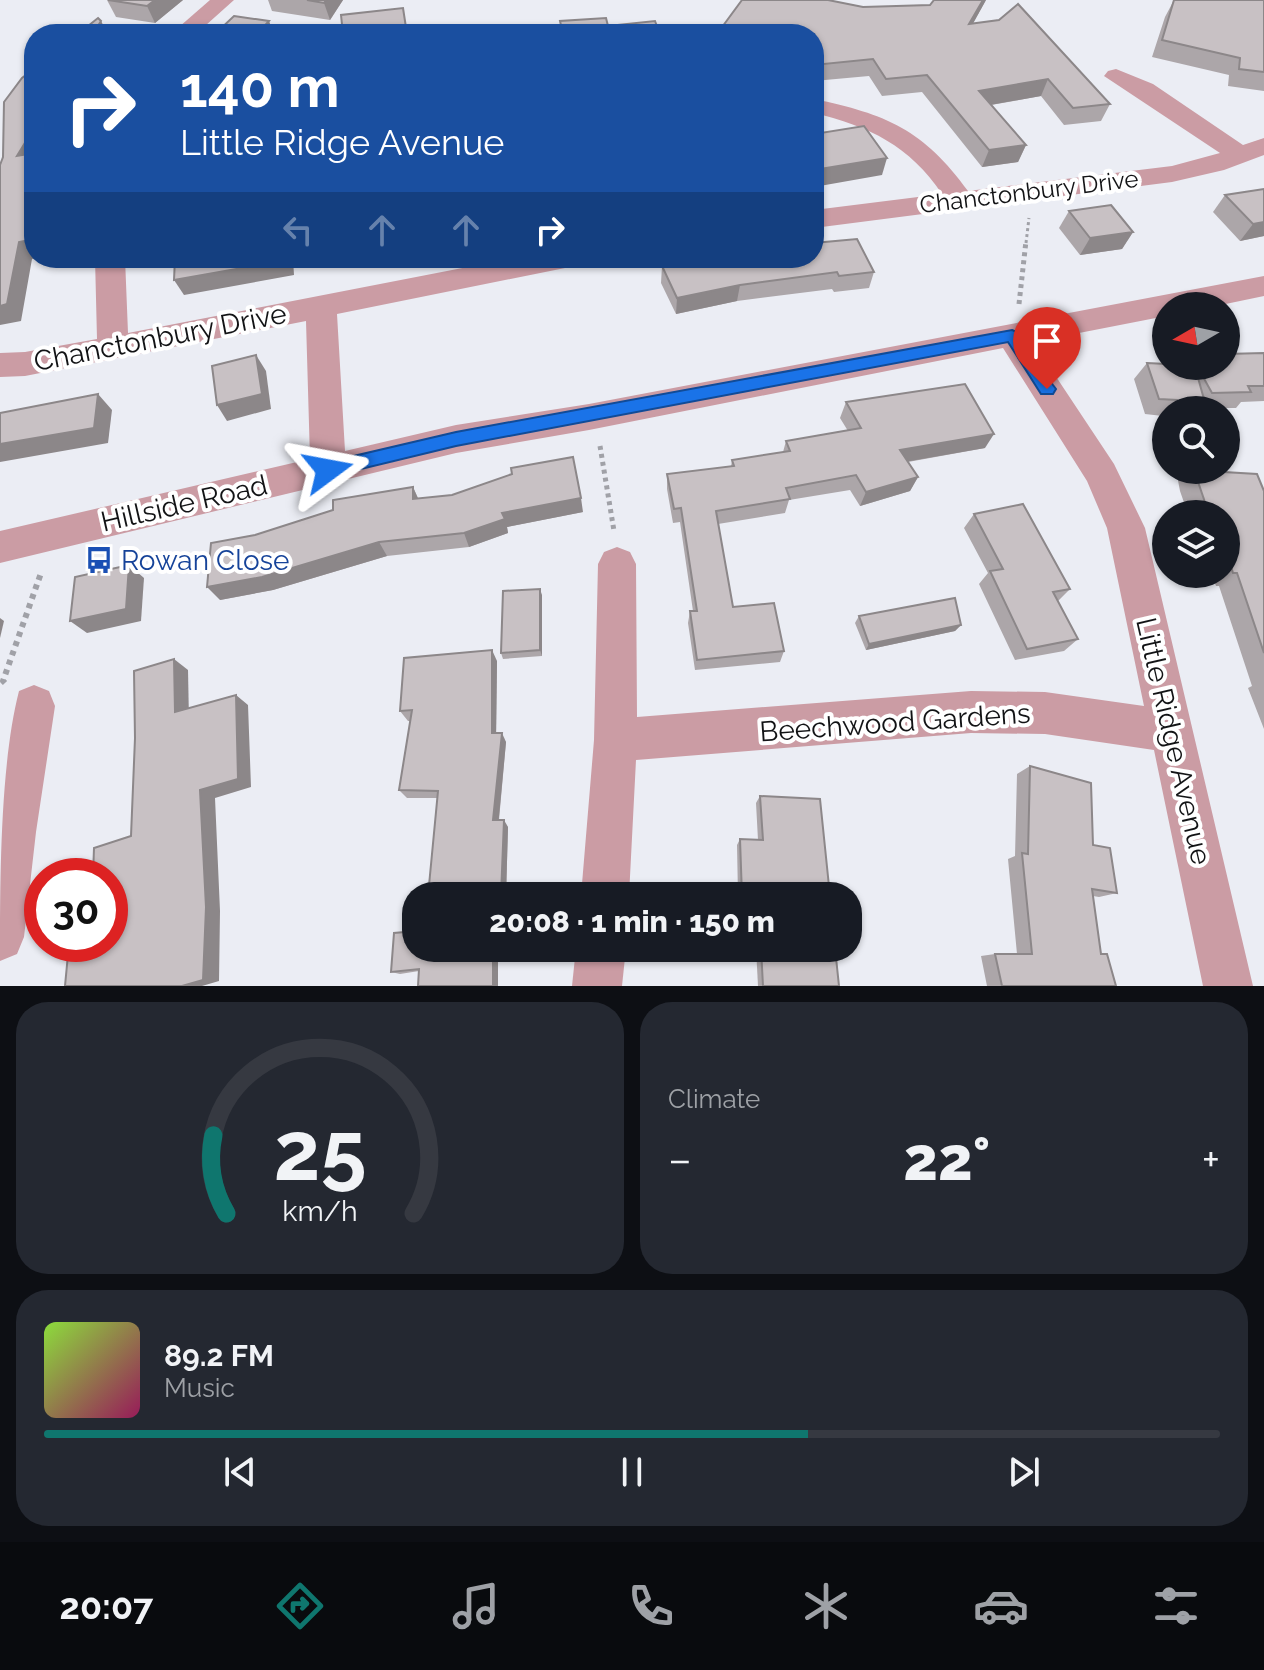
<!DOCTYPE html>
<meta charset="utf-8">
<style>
:root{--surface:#171b24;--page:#242831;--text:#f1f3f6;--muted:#9ea1a6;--line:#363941;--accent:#0f766e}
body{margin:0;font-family:Raleway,sans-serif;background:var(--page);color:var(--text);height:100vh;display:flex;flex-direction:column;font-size:30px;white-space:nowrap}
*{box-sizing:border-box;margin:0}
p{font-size:26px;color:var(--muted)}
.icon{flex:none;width:44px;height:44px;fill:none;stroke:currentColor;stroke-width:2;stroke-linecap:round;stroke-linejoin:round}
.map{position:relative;height:986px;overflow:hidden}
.side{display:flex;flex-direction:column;gap:16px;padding:16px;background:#0d0f14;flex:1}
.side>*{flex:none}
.top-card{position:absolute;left:24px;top:24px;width:800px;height:244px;border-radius:32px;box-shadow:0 2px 6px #0004;background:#1a4fa0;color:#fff;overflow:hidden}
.needle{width:52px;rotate:261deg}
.controls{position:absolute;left:1152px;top:292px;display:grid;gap:16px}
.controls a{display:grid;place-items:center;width:88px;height:88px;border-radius:50%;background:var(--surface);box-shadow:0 2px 6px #0004;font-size:40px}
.speed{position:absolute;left:24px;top:858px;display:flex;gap:16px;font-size:40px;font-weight:700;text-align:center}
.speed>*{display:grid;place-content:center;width:104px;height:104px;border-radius:50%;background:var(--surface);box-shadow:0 2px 6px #0004;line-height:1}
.speed .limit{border:12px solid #d22;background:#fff;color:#111}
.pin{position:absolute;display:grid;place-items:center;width:68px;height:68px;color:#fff;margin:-82px -34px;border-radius:50% 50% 50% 0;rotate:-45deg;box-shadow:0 0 8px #0007}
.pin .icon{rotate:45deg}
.me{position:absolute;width:88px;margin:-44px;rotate:77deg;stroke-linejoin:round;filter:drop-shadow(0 0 6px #0008)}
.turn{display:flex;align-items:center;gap:28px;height:168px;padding:0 24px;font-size:36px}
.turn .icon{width:104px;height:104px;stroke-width:2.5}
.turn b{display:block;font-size:56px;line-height:68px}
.lanes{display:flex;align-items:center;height:76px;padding:0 24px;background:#0003;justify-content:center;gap:40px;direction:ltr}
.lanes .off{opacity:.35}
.big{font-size:60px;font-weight:800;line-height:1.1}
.side .tile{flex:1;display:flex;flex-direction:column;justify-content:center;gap:12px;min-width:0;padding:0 28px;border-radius:32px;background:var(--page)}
.side .dial{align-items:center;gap:0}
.dial svg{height:208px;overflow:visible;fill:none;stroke:var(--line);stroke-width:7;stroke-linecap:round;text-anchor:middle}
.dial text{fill:var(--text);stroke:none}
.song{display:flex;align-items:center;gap:24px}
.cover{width:96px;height:96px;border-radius:12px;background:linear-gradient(135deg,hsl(90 70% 55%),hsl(330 70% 35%))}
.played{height:8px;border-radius:4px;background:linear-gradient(90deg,var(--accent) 65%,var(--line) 65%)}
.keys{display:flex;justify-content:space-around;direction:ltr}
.heat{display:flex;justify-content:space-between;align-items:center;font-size:44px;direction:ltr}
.side .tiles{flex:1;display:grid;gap:16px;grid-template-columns:1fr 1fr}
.tile:last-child{grid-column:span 2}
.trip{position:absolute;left:402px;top:882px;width:460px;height:80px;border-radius:32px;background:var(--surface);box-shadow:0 2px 6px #0004;font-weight:800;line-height:80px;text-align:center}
.dock{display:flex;height:128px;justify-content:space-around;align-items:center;background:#090b0e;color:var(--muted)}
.dock .icon{width:56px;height:56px}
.dock .selected{color:var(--accent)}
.dock b{font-size:36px;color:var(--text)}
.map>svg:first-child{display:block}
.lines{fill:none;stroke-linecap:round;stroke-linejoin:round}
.path-far2{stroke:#a0a1a7;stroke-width:3;stroke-dasharray:3 3;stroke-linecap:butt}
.path-far1{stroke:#a0a1a7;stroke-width:5;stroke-dasharray:4 4;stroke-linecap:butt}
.path{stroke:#a0a1a7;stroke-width:6;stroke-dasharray:5 5;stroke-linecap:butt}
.street{fill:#cb9ca4;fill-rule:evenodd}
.wall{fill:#aca6a9}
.shaded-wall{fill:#8c8789}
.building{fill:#c8c1c4;stroke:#8c8789;stroke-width:2}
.route{fill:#1a73e8;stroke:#114b97;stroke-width:2}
.labels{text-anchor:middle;stroke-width:8;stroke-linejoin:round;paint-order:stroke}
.far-street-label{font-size:24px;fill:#121315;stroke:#fff}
.street-label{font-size:28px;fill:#121315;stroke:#fff}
.transit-label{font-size:28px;fill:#164399;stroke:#fff;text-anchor:start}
</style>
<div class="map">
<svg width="1264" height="986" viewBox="0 0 1264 986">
<rect width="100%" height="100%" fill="#ebedf4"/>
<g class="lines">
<polyline class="path-far2" points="1026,243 1029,218"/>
<g class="path-far1">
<polyline points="1019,304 1026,241"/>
<polyline points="600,446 614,531"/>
</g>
<polyline class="path" points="5,683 3,681 41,573"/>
<g class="street">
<polygon points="210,0 234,0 196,34 171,34"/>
<path d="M1116,69l37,15 90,61 21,-7v17l-40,15 -52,12 -358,46v-18l128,-16c-32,-48 -73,-68 -128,-81v-14c72,15 110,31 154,92l204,-25 48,-13 -116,-77 4,-5z"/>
<polygon points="95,258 125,258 128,333 514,258 580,258 575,265 565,268 337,314 345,451 456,425 589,404 1264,276 1264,296 1216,306 1166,306 1166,316 1033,342 1114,464 1145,528 1253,986 1203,986 1154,750 1045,734 971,733 636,760 629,896 581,896 594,740 598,564 604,552 617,547 630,552 636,564 637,717 971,691 1045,692 1144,706 1107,528 1087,481 1003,348 589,430 456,453 0,563 0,531 310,459 306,321 25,376 0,377 0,353 25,352 97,339"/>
<path d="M34,685l15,6 6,15 -19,126 -12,105 -7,17 -17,7c0,-80 0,-196 19,-270z"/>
<polygon points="576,948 626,948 622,986 572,986"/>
</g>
</g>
<g class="wall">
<polygon points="107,0 183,0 155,23 116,17"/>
<polygon points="268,0 343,0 330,20 272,11"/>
<polygon points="986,0 973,23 1110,104 1101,121 1064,125 1041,96 991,105 1026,145 1018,162 982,167 922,92 882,96 869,76 814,81 814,34 863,7 930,5"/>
<polygon points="1174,0 1264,0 1264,91 1228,86 1229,75 1152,57 1165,17"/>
<polygon points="1264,189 1264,236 1240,241 1213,212 1225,195"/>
<polygon points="1069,211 1133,232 1122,249 1080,255 1059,228"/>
<polygon points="662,266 874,272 869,288 834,292 832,289 737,301 676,314 661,283"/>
<polygon points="1264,353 1264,401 1241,402 1236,408 1207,408 1207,410 1166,410 1166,428 1163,416 1145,414 1134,379 1147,363 1166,366 1226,366"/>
<polygon points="846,402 985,448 908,462 918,477 910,491 860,506 850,490 789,500 785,513 718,524 733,607 784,651 780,662 695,670 688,623 690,611 693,611 680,522 673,523 667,489 667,474 731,467 732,460 783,452 786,441 848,431 840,418"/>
<polygon points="1176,470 1224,470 1224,472 1264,491 1264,729 1248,688 1252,686 1219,586 1216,586 1212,574 1226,574 1226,514 1188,514 1180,491"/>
<polygon points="413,487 418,498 583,512 507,527 508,533 469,547 387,556 273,590 220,600 255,535"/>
<polygon points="974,514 1070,589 1058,601 1078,639 1064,651 1015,660 979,584 988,573 964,528"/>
<polygon points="542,595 542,656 503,659 501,653"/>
<polygon points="859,616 961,625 955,631 866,650 855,623"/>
<polygon points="497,661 496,733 506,742 499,820 508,827 506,896 428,896 437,798 407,798 399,790 410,721 408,721 400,711"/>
<polygon points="1030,766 1093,845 1117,893 1099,897 1093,896 1101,954 1116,986 987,986 981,956 995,954 1017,954 1008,859 1015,856 1017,774"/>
<polygon points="760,796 830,896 738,896 737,845 740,839 758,840 756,803"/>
<polygon points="416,948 498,948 498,986 419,971 400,974 391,972"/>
<polygon points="756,948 835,948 839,986 758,986"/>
</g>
<g class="shaded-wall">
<polygon points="155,0 183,0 155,23 147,6"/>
<polygon points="326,0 343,0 330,20 324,3"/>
<polygon points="983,0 986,0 964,40 969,24"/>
<polygon points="101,21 108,34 93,34"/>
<polygon points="269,21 274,34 257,34"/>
<polygon points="1048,79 1041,96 973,108 979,91"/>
<polygon points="34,128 34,163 17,156"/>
<polygon points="1026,145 1018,162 982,167 989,150"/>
<polygon points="887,158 882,175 814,187 814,170"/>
<polygon points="1264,222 1264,236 1240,241 1253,224"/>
<polygon points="1133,232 1122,249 1080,255 1090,238"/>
<polygon points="34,239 34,258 35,258 32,259 21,321 0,325 0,306 19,242"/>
<polygon points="287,258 293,258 294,275 184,295 174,280"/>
<polygon points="740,285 737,301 676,314 677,298"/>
<polygon points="256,355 266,371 271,409 227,421 217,405"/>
<polygon points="98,394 112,410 108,443 0,462 0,444"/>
<polygon points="994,434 985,448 893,464 900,450"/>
<polygon points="918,477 910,491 860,506 866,492"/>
<polygon points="413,487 419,501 413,499"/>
<polygon points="581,498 583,512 507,527 508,533 469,547 464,533 502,513"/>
<polygon points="379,542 387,556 273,590 220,600 207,587"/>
<polygon points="129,565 144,578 141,621 87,633 70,621"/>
<polygon points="540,589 542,595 542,656 540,650"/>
<polygon points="0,618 4,621 0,638"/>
<polygon points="961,625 955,631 866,650 869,644"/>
<polygon points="492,650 497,661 496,742 492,733"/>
<polygon points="174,659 188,670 189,721 175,712"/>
<polygon points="236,695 248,705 251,787 215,798 220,911 219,981 202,986 182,986 200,790"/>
<polygon points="502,733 506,742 498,827 493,820"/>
<polygon points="504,820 508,827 506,896 501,896"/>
<rect x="493" y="948" width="5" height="38"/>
</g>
<g class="building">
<polygon points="108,0 155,0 147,6"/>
<polygon points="307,0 326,0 324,3"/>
<polygon points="742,0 828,0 863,7 930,5 934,0 983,0 969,24 999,20 1018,4 1110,104 1073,108 1048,79 979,91 1026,145 989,150 927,75 886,79 873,59 814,65 814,34 717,34"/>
<polygon points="1174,0 1264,0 1264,72 1239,69 1240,58 1162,40"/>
<polygon points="403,8 407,34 343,34 341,15"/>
<polygon points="234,16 269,21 257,34 215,34"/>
<polygon points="98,18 101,21 93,34 78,34"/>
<polygon points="606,18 608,26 655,21 658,29 662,28 664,34 563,34 560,21"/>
<polygon points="34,69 34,128 17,156 34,153 34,239 19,242 7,304 0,306 0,165 3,157 4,102 22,78"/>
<polygon points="864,126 887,158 814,170 814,134"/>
<polygon points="1264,189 1264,222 1253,224 1225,195"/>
<polygon points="1111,205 1133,232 1090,238 1069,211"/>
<polygon points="857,239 874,272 839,276 837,272 740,285 677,298 662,266 705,258 814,258 814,243"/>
<polygon points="175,258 287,258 288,260 174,280"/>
<polygon points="1264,353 1264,386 1248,386 1251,392 1212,393 1197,366 1226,366 1226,354"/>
<polygon points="256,355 262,394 217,405 212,366"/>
<polygon points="1147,363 1166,364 1166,366 1195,367 1207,410 1179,410 1177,400 1159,399"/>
<polygon points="965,384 994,434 900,450 918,477 866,492 856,475 786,488 790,499 716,511 733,607 774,603 784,651 697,660 690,611 697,611 681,508 674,509 667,474 734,466 732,460 790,451 786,441 861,428 846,402"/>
<polygon points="98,394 94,428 0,444 0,413"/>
<polygon points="573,457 581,498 502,513 505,519 464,533 379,542 262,577 207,587 211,543 255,535 333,510 333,500 413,487 413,499 452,495 512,474 511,468"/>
<polygon points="1194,470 1224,470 1224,472 1257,474 1264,491 1264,653 1237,573 1233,573 1226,551 1226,514 1209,514"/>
<polygon points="1023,504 1070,589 1053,592 1078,639 1027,649 990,571 1003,569 974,514"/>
<polygon points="129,565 126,609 70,621 75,577"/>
<polygon points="540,589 540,650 501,653 503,591"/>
<polygon points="955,598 961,625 869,644 859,616"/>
<polygon points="492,650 492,733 502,733 493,820 504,820 501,896 428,896 438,791 399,790 412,710 400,711 404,658"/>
<polygon points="174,659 175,712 236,695 238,779 200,790 206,907 203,980 182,986 65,986 69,944 110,944 110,876 93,876 94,848 131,836 135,738 134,671"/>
<polygon points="1030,766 1091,783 1093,845 1110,848 1117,893 1092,889 1101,954 1107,954 1116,986 1002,986 995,954 1032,954 1022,853 1028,854"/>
<polygon points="760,796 820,799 830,896 742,896 740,839 763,840"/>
<polygon points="416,931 416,948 493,948 493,986 418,986 419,969 391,972 394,933"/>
<polygon points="761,948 835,948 839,986 763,986"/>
</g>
<polygon class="route" points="1012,330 1017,332 1053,385 1056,389 1053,394 1041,394 1008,342 456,446 328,477 319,470 328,462 456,432"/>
<defs>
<g id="bus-bare" transform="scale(2.16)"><path d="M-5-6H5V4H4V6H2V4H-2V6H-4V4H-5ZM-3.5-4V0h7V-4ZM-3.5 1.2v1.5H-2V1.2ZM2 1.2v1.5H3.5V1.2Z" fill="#1a4fb4" stroke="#fff" stroke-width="2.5" paint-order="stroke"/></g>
</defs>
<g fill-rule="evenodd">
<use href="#bus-bare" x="99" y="560"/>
</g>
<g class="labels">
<g class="far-street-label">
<text transform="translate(1029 192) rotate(-7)" y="8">Chanctonbury Drive</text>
</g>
<g class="street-label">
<text transform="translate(160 337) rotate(-11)" y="10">Chanctonbury Drive</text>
<text transform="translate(184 503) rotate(-13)" y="10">Hillside Road</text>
<text transform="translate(895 722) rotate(-4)" y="10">Beechwood Gardens</text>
<text transform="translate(1174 741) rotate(77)" y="10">Little Ridge Avenue</text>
</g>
<g class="transit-label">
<text x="121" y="570">Rowan Close</text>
</g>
</g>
</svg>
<div class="controls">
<a><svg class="needle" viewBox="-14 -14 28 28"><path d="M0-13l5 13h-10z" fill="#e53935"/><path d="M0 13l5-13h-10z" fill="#9ea1a6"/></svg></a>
<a><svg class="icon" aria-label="search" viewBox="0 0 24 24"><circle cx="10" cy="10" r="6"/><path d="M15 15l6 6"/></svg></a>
<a><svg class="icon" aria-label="layers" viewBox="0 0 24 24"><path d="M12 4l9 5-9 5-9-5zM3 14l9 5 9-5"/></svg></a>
</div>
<div class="speed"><div class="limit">30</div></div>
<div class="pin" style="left:1047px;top:389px;background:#d93025"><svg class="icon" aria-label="arrive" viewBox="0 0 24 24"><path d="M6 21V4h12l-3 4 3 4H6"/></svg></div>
<svg class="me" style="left:328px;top:470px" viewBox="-20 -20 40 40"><path d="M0-17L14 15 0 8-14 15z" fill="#1a73e8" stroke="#fff" stroke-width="4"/></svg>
<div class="trip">20:08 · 1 min · 150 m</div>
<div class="top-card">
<div class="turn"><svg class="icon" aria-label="right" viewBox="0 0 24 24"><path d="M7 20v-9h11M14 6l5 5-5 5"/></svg><div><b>140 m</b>Little Ridge Avenue</div></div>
<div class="lanes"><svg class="icon off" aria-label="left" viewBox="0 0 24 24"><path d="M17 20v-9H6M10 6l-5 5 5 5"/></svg><svg class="icon off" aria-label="ahead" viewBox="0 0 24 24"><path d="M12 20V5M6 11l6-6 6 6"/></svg><svg class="icon off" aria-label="ahead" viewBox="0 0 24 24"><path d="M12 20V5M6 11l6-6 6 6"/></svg><svg class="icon" aria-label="right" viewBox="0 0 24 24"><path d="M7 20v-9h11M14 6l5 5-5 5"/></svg></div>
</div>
</div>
<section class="side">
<div class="tiles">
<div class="tile dial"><svg viewBox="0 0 100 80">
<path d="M14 69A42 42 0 1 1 86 69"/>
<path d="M14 69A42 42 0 0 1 9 39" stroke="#0f766e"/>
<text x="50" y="56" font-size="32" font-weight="700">25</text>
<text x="50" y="72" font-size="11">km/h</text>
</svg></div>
<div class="tile"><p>Climate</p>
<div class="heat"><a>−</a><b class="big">22°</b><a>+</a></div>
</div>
<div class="tile">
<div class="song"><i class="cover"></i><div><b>89.2 FM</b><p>Music</p></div></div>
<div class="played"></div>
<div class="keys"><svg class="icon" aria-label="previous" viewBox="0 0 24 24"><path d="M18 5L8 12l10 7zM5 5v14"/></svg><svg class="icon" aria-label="pause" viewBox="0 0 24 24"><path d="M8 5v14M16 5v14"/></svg><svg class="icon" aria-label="next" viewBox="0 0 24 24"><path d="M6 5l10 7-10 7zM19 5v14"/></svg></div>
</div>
</div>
</section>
<nav class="dock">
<b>20:07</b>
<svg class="icon selected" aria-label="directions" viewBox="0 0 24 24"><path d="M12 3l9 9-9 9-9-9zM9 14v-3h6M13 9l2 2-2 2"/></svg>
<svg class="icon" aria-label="music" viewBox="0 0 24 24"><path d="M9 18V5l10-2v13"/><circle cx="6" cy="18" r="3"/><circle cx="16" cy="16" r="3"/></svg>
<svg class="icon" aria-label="phone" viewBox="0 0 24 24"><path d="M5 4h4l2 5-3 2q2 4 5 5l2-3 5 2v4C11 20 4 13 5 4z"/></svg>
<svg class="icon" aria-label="climate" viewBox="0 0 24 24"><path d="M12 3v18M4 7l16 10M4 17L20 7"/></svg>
<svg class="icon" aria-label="car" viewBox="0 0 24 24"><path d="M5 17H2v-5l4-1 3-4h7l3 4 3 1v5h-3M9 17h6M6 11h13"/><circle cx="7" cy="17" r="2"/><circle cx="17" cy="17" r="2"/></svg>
<svg class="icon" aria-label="filters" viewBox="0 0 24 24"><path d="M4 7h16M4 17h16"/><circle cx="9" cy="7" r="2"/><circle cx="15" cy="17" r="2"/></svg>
</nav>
